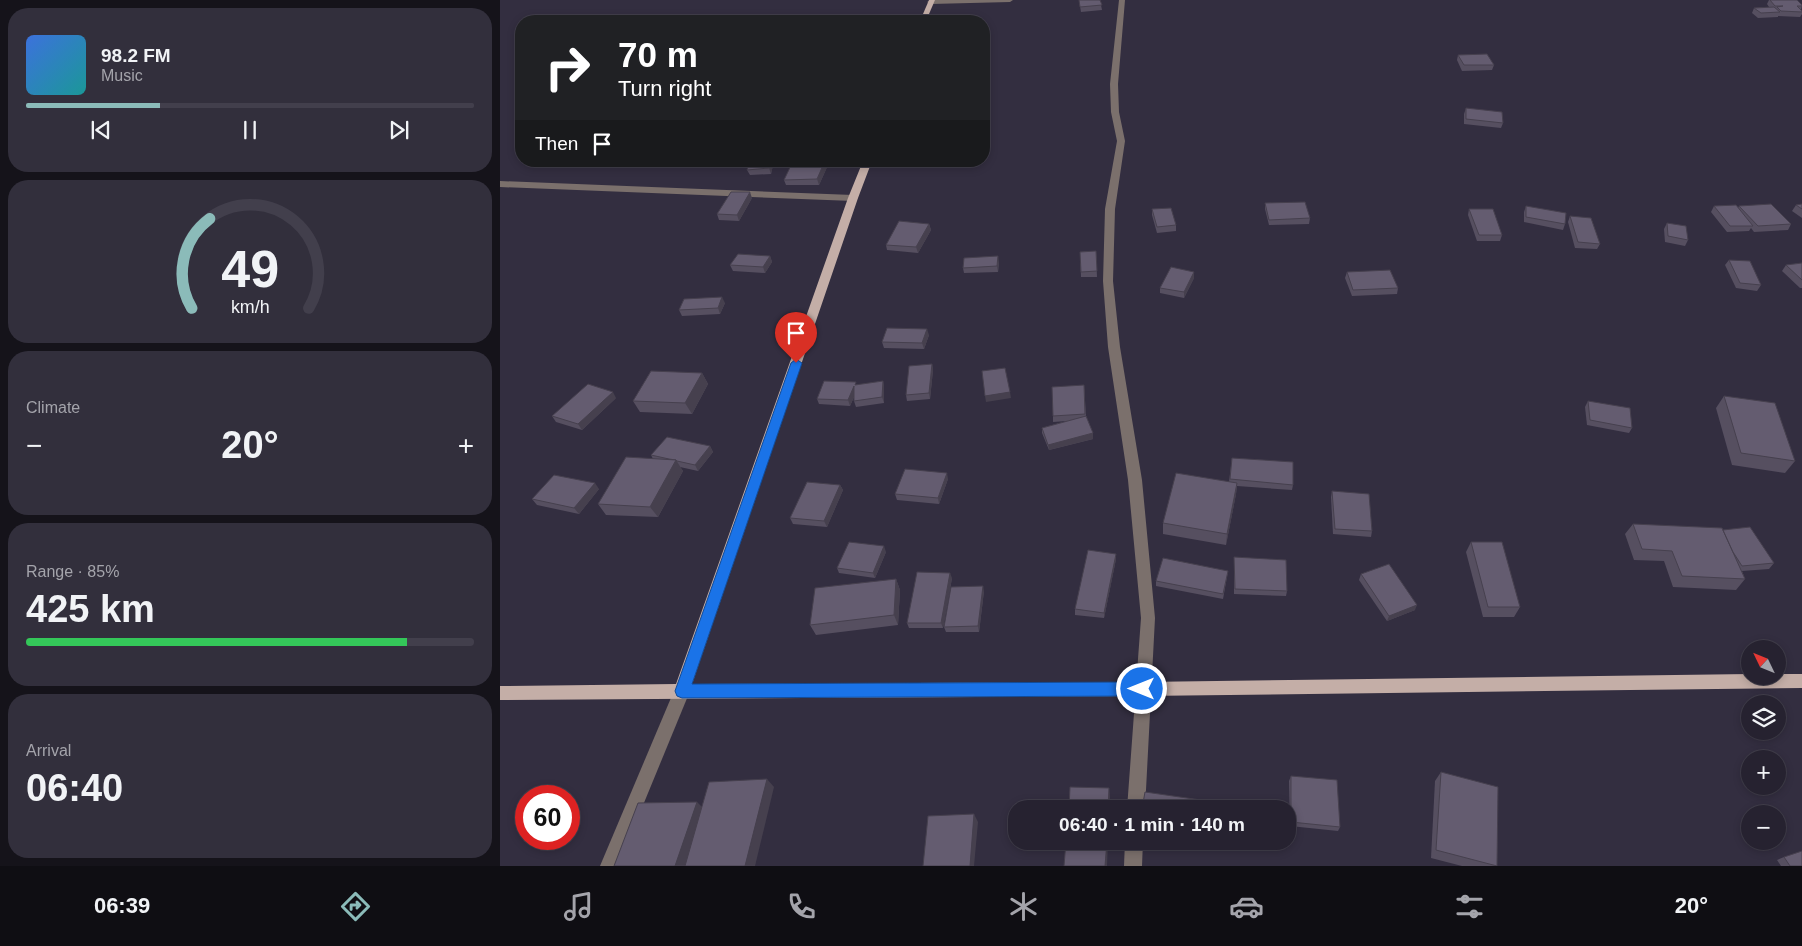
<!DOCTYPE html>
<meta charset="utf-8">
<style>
:root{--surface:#262230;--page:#322f3c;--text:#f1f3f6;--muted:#a4a4ab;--line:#423f4c;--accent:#8bbbb9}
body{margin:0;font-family:Arial,sans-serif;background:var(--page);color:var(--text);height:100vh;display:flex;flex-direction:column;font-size:19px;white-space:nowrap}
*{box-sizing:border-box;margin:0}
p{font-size:16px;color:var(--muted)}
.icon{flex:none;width:28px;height:28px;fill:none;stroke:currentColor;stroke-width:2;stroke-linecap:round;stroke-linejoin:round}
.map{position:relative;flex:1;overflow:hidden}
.details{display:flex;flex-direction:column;gap:8px;padding:8px;background:#15131a;width:500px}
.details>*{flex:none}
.guide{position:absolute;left:15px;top:15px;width:475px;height:152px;border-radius:20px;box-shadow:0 2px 8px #0003,0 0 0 1px var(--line);background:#202124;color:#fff;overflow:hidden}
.needle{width:32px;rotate:313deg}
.tools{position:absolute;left:1241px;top:640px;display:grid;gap:10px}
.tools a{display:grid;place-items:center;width:45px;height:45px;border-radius:50%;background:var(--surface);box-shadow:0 2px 8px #0003,0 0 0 1px var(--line);font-size:25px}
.speed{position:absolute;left:15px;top:785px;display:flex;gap:10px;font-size:25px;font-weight:700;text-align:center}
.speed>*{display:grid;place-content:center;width:65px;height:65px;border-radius:50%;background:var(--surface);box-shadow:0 2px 8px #0003,0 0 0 1px var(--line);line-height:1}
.speed .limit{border:8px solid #d22;background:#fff;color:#111}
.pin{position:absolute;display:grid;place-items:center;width:42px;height:42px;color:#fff;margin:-51px -21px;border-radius:50% 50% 50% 0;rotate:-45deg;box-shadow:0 0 5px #0007}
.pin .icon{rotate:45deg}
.me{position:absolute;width:55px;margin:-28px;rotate:270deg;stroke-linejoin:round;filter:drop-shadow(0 0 4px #0008)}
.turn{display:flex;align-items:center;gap:18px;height:105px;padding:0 20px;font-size:22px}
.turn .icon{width:65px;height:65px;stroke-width:2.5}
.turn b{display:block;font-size:35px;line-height:42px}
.then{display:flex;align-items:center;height:48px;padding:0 20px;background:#0003;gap:10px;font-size:19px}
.big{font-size:38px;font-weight:700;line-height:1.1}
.details .widget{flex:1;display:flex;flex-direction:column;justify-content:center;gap:8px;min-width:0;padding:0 18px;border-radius:20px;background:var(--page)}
.details .dial{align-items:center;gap:0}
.dial svg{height:130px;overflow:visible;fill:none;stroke:var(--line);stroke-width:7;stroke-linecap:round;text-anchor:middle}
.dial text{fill:var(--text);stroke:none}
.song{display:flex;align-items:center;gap:15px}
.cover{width:60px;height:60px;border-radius:8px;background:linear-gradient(135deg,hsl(220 70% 55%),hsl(180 70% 35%))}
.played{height:5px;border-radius:2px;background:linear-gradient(90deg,var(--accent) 30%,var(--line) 30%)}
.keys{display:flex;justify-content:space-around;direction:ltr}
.heat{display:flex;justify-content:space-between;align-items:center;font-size:28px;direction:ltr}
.charge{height:8px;border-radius:4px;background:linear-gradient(90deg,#34c759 85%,var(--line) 0)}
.trip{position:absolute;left:508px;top:800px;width:288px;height:50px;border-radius:20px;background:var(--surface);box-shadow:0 2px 8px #0003,0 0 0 1px var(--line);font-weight:700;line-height:50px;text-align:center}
.dock{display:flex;height:80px;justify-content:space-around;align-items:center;background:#0f0e13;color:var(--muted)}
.dock .icon{width:35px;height:35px}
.dock .selected{color:var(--accent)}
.dock b{font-size:22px;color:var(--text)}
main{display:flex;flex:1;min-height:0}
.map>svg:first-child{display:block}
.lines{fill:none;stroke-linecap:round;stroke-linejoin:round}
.minor{fill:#7b706c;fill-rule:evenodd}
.major{fill:#c4aea7;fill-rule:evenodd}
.wall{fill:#564f60}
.shaded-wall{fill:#46404e}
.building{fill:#645c70;stroke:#46404e}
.route{fill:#1a73e8;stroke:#114b97}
</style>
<main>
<section class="details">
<div class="widget">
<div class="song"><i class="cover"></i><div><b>98.2 FM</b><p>Music</p></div></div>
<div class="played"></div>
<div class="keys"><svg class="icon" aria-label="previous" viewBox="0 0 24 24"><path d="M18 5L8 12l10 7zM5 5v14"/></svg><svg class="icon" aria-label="pause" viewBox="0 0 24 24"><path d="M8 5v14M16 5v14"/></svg><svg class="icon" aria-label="next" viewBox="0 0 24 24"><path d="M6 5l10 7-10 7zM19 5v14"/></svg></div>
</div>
<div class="widget dial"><svg viewBox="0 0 100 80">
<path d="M14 69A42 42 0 1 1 86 69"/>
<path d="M14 69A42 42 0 0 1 25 14" stroke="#8bbbb9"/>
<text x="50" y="56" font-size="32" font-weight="700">49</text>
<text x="50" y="72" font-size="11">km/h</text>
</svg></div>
<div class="widget"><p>Climate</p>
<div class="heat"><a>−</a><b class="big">20°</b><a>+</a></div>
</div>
<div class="widget"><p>Range · 85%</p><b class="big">425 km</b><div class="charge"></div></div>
<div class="widget"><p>Arrival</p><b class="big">06:40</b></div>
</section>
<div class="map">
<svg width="1302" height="866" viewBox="0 0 1302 866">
<rect width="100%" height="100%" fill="#332e40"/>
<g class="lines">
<g class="minor">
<polygon points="431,0 513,0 510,2 431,4 427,2"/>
<polygon points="619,0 625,0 618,84 619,112 625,141 615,209 613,281 620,347 642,480 655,618 645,809 627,809 641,618 628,480 608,347 603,281 605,209 617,141 611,112 610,84"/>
<polygon points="0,181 353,195 358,198 353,201 0,187"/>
<polygon points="182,684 188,686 190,691 118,866 100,866 176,686"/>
<polygon points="625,841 643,841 642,866 624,866"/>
</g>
<g class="major">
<polygon points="429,0 435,0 426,21 420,21"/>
<polygon points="363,161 372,161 358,198 192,684 642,682 1250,674 1250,676 1278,676 1278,674 1302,674 1302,688 642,696 0,700 0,686 176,684 348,198"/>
</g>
</g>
<g class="wall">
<polygon points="579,0 600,0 602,10 581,12"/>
<polygon points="1269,0 1297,0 1302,5 1301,10 1302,11 1302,14 1300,17 1278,16 1278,17 1258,18 1252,13 1254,8 1269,7 1267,4"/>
<polygon points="958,55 994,65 992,70 962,71 957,60"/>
<polygon points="966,108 1003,123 1001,128 964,124 964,114"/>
<polygon points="183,161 220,161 218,165 185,166"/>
<polygon points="250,161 274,161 271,174 250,175 247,170"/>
<polygon points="328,165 319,185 286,185 284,180"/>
<polygon points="252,198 239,221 219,220 217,214"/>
<polygon points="765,203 810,218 809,224 769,225 765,209"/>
<polygon points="1302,204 1302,218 1292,211 1296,205"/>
<polygon points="1026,206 1065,224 1063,230 1024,222 1024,212"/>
<polygon points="1214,206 1238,208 1239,206 1291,224 1288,230 1254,232 1251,228 1249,231 1227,232 1211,212"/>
<polygon points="652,209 676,225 676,231 657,233 652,215"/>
<polygon points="969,209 1002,235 1000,241 977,241 968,215"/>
<polygon points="1070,216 1100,244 1097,249 1075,248 1068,222"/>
<polygon points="1167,223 1188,240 1185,246 1165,242 1164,229"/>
<polygon points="429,224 431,230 418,253 387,250 386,245"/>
<polygon points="596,251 597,277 581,277 580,252"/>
<polygon points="270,256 272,262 265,273 233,271 230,265"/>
<polygon points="1229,260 1261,285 1257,291 1236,288 1225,265"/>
<polygon points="499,262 498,272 464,273 463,268"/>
<polygon points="1302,263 1302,288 1300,288 1282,271 1286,265"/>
<polygon points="847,272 898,288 897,294 852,296 845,278"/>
<polygon points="694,278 684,298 660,293 660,288"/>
<polygon points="225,303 220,314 182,316 179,310"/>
<polygon points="429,335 424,349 384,348 382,342"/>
<polygon points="432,364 433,370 430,399 407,401 406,395"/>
<polygon points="202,373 208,384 192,414 140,412 133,401"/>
<polygon points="383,381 384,387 384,403 356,407 354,401 354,397 350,406 319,404 317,399 357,385"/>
<polygon points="584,385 586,416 593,433 593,439 549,450 542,433 542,428 567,421 553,422 553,416"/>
<polygon points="1224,396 1295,461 1285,473 1232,465 1216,408"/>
<polygon points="116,398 82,430 56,422 52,416"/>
<polygon points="1088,401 1132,428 1129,433 1087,425 1085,407"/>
<polygon points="210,446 213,452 198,471 180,467 183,471 158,517 106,515 98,504 153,459 151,455"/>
<polygon points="732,458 793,485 792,490 737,486 736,494 726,545 663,534 663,523 729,482"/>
<polygon points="448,479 439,504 397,500 395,494"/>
<polygon points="340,485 343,490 327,527 293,524 290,518"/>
<polygon points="99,489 79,514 37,505 32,499"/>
<polygon points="832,491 872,531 871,537 833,534 831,497"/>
<polygon points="1133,524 1223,530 1274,563 1269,569 1242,571 1245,579 1236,590 1173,587 1164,561 1134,560 1125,534"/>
<polygon points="971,542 1020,607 1014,617 983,617 966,552"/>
<polygon points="386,552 375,578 339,573 337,568"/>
<polygon points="616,554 616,559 604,618 575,615 575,609"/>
<polygon points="734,557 787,591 786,596 734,594"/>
<polygon points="728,571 723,599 656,586 656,581"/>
<polygon points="861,574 915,610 887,621 859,580"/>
<polygon points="452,578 443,628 409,628 407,623"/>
<polygon points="396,579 400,590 398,625 316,635 310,625"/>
<polygon points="484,591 479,632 446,632 444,627"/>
<polygon points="941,772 997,866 962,866 931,858 935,781"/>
<polygon points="791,776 840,827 838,831 790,826 789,781"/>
<polygon points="1284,857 1302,866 1281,866 1277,860"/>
</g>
<g class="shaded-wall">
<polygon points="271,161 274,161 271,174 269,168"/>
<polygon points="325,161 327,161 328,165 319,185 317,179"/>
<polygon points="250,192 252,198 239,221 237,215"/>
<polygon points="429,224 431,230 418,253 416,247"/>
<polygon points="270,256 272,262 265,273 263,267"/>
<polygon points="498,256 499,262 498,272 497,266"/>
<polygon points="694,272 694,278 684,298 684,292"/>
<polygon points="222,297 225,303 220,314 218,308"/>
<polygon points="427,329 429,335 424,349 422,343"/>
<polygon points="432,364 433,370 430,399 429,393"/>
<polygon points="202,373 208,384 192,414 185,403"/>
<polygon points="383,381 384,387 384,403 382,397"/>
<polygon points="354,386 356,392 350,406 348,400"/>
<polygon points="113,392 116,398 82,430 78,424"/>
<polygon points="510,392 511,398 486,402 485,396"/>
<polygon points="593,433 593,439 549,450 548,445"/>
<polygon points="210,446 213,452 198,471 195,465"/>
<polygon points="176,460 183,471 158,517 150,507"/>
<polygon points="447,473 448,479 439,504 438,498"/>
<polygon points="95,483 99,489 79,514 74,508"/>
<polygon points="737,483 736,494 726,545 727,534"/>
<polygon points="340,485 343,490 327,527 324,521"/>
<polygon points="384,546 386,552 375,578 373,573"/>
<polygon points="616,554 616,559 604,618 604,613"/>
<polygon points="450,573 452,578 443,628 441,623"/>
<polygon points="396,579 400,590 398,625 394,615"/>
<polygon points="483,586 484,591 479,632 478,626"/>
<polygon points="917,605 915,610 887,621 889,616"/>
<polygon points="267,779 274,787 255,866 245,866"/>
<polygon points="609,788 610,797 609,809 608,809"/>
<polygon points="197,802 205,810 187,866 175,866"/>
<polygon points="474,814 478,822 474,866 470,866"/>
<polygon points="607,841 608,841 607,866 605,866"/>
</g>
<g class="building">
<polygon points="579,0 600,0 602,5 580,7"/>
<polygon points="1270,0 1297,0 1302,5 1302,6 1297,6 1302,11 1302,12 1281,11 1277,7 1283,6 1275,6"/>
<polygon points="1274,7 1280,12 1261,13 1254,8"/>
<polygon points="987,54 994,65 964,65 958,55"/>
<polygon points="966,108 1002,112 1003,123 966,119"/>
<polygon points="250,161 271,161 269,168 247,170"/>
<polygon points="293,161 325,161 317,179 284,180"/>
<polygon points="231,192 250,192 237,215 217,214"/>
<polygon points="805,202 810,218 769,220 765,203"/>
<polygon points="1271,204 1291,224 1258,226 1239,206"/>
<polygon points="1302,204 1302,209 1296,205"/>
<polygon points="1236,205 1253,226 1230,226 1214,206"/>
<polygon points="1026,206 1066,213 1065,224 1026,217"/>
<polygon points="671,208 676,225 657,227 652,209"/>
<polygon points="969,209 993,209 1002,235 979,235"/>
<polygon points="1070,216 1091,218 1100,244 1078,242"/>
<polygon points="399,221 429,224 416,247 386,245"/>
<polygon points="1167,223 1186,226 1188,240 1168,236"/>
<polygon points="596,251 597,271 581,272 580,252"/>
<polygon points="238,254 270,256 263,267 230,265"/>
<polygon points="498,256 497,266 463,268 464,258"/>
<polygon points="1229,260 1250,261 1261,285 1240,283"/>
<polygon points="1302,263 1302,280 1286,265"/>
<polygon points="671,267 694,272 684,292 660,288"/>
<polygon points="890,270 898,288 853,290 847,272"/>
<polygon points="222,297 218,308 179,310 184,299"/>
<polygon points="387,328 427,329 422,343 382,342"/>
<polygon points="432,364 429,393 406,395 409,366"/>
<polygon points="505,368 510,392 485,396 482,371"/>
<polygon points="151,371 202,373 185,403 133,401"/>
<polygon points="324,381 356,382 355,385 383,381 382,397 354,401 354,386 348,400 317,399"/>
<polygon points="88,384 113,392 78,424 52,416"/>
<polygon points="584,385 585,414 553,416 552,387"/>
<polygon points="1224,396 1275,403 1295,461 1241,453"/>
<polygon points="1088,401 1130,408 1132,428 1090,420"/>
<polygon points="586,416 593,433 548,445 542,428"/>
<polygon points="167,437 210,446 195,465 177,461 176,460 169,459 151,455"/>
<polygon points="126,457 176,460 150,507 98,504"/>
<polygon points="732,458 793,462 793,485 730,479"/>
<polygon points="405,469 447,473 438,498 395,494"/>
<polygon points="676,473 737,483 727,534 663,523"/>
<polygon points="54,475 95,483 74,508 32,499"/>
<polygon points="307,482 340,485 324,521 290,518"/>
<polygon points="832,491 869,494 872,531 835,529"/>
<polygon points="1133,524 1222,528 1245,579 1182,576 1172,551 1142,549"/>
<polygon points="1250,527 1274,563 1242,566 1233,552 1223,530"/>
<polygon points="349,542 384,546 373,573 337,568"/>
<polygon points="971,542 1002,542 1020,607 988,607"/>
<polygon points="588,550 616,554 604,613 575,609"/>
<polygon points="734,557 786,560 787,591 735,589"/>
<polygon points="663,558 728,571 723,594 656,581"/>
<polygon points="889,564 917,605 889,616 861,574"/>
<polygon points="417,572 450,573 441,623 407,623"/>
<polygon points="396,579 394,615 310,625 315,588"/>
<polygon points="483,586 478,626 444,627 451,587"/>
<polygon points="941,772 998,787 997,866 936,850"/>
<polygon points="791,776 837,780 840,827 791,822"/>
<polygon points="267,779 245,866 185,866 209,782"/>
<polygon points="570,787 609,788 608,809 569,809"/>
<polygon points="645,792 722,803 721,809 642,809"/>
<polygon points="197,802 175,866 114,866 138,803"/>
<polygon points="474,814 470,866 423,866 428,816"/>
<polygon points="566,841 607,841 605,866 564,866"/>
<polygon points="1302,851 1302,866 1290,866 1284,857"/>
</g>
<polygon class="route" points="296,359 302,363 192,684 642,682 647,684 649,689 647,694 642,696 182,698 177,696 175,691 291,363"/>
</svg>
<div class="tools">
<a><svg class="needle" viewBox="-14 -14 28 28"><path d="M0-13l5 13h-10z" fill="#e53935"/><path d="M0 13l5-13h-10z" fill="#a4a4ab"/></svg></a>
<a><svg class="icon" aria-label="layers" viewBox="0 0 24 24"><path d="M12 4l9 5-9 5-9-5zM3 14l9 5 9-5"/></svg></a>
<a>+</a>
<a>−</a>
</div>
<div class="speed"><div class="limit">60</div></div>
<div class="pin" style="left:296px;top:363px;background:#d93025"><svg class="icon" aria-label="arrive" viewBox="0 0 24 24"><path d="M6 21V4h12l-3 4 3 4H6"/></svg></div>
<svg class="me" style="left:642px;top:689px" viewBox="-20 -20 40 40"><circle r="17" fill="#1a73e8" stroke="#fff" stroke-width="3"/><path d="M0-11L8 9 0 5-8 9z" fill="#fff"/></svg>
<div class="trip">06:40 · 1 min · 140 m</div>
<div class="guide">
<div class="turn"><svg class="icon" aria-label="right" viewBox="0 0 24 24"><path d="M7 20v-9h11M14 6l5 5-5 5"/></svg><div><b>70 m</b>Turn right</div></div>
<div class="then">Then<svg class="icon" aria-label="arrive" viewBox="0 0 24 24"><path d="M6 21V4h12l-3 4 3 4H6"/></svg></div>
</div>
</div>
</main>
<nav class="dock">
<b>06:39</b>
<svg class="icon selected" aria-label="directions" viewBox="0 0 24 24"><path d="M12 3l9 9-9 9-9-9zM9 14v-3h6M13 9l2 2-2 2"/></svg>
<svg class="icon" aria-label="music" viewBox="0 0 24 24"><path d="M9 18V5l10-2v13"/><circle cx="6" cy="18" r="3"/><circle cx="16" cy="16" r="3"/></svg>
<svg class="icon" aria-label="phone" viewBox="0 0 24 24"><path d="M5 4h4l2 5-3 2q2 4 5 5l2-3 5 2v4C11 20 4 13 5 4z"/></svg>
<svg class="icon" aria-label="climate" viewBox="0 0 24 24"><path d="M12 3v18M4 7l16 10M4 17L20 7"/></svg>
<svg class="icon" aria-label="car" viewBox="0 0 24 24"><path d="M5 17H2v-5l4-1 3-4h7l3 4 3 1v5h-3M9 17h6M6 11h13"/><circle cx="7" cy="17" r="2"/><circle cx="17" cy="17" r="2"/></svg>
<svg class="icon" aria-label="filters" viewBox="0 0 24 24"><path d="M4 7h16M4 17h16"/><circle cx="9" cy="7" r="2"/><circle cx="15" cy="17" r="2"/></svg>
<b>20°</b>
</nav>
